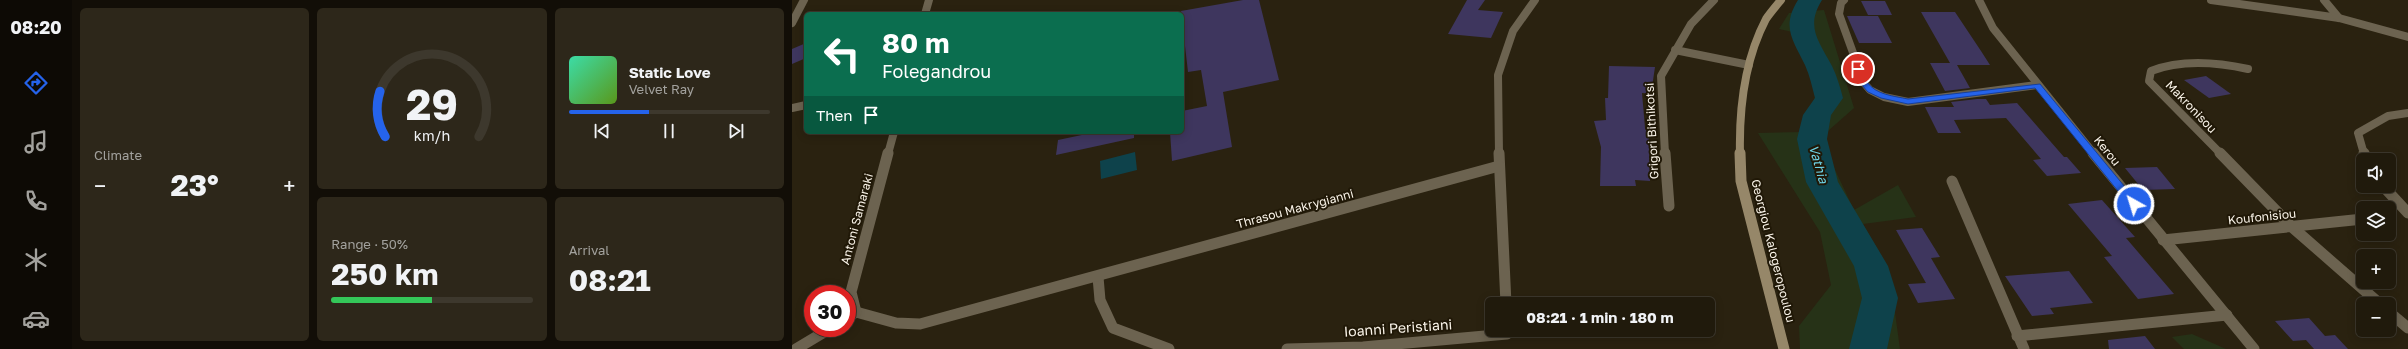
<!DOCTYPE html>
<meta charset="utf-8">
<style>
:root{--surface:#201a0c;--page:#2d271a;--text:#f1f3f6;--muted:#a2a19d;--line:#3d382d;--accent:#2563eb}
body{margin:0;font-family:"Golos Text",sans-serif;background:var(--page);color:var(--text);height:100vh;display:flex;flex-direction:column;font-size:15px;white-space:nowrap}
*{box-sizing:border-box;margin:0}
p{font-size:13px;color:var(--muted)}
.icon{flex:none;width:22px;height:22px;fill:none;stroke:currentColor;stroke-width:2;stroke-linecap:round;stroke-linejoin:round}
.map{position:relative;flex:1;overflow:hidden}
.side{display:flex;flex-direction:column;gap:8px;padding:8px;background:#120e07;width:720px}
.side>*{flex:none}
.guide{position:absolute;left:12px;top:12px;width:380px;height:122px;border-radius:6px;box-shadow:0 2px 10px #0003,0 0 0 1px var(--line);background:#0b6e4f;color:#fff;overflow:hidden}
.tools{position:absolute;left:1564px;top:153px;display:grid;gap:8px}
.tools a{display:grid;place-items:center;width:40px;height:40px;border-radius:6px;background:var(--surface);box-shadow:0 2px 10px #0003,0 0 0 1px var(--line);font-size:20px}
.speed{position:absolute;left:12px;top:285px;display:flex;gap:8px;font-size:20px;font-weight:700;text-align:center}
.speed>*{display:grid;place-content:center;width:52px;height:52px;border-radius:50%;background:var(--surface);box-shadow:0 2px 10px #0003,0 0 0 1px var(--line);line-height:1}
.speed .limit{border:6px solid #d22;background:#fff;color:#111}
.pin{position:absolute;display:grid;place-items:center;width:34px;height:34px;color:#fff;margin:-17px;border:2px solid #fff;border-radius:50%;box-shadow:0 1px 4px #0007}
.me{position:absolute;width:44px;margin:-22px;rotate:321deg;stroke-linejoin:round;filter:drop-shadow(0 0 3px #0008)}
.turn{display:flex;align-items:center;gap:14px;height:84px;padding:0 12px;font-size:18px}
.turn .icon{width:52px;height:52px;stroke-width:2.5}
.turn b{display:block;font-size:28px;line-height:34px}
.then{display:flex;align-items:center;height:38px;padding:0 12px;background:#0003;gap:8px;font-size:15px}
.big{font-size:30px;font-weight:700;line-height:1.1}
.side .tile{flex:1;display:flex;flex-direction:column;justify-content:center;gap:6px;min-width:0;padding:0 14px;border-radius:6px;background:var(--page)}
.side .dial{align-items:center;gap:0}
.dial svg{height:104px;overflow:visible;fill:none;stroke:var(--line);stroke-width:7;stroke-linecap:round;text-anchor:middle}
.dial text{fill:var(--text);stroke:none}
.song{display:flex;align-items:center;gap:12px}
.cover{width:48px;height:48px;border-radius:6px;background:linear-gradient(135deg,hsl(160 70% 55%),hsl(90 70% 35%))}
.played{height:4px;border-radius:2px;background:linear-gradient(90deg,var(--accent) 40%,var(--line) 40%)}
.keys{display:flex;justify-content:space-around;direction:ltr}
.heat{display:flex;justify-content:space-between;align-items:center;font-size:22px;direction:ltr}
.charge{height:6px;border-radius:3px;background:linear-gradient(90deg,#34c759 50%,var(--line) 0)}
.side .tiles{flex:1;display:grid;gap:8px;grid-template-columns:repeat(3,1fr)}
.tile:first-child{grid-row:span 2}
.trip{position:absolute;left:693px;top:297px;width:230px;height:40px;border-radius:6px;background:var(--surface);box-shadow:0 2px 10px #0003,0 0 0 1px var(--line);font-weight:700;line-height:40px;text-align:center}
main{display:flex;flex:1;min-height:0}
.tabs{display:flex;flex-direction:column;width:72px;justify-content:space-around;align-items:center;background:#0d0a05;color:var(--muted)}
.tabs .icon{width:28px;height:28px}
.tabs .selected{color:var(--accent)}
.tabs b{font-size:18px;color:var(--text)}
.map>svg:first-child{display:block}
.green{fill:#263217}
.water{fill:#0e424b}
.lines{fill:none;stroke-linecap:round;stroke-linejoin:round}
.river{fill:#0e424b;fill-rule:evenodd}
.building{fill:#3e365e}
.street-far1{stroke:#6c6350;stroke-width:8}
.street{stroke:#6c6350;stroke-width:11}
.secondary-far1{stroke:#968769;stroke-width:8}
.secondary{stroke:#968769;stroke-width:11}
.route{fill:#2563eb;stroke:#184099}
.labels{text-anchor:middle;stroke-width:4;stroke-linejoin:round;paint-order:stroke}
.street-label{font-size:12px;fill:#faf4e9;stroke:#201807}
.water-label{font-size:13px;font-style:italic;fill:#6ed3e6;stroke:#201807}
.near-street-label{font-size:14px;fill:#faf4e9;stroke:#201807}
</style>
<main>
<nav class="tabs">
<b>08:20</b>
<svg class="icon selected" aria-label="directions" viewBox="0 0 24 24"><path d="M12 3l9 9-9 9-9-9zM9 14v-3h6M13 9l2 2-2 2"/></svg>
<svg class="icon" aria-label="music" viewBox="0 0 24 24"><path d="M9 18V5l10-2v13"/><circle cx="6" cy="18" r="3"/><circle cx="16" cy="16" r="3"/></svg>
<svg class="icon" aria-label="phone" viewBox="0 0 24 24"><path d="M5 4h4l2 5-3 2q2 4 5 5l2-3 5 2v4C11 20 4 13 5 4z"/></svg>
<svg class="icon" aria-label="climate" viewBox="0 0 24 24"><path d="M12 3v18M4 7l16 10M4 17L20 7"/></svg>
<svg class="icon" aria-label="car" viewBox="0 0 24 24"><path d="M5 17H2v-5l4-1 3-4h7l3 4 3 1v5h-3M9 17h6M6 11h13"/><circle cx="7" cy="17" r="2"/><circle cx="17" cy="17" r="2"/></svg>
</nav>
<section class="side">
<div class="tiles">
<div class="tile"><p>Climate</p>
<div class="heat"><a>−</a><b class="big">23°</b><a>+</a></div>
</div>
<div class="tile dial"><svg viewBox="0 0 100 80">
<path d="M14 69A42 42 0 1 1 86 69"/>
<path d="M14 69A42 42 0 0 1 10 34" stroke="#2563eb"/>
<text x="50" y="56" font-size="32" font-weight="700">29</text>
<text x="50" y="72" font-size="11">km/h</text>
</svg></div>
<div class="tile">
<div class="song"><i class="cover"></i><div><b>Static Love</b><p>Velvet Ray</p></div></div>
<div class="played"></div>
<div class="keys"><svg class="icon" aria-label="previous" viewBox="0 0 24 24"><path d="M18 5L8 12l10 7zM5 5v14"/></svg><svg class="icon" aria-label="pause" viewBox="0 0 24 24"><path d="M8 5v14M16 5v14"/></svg><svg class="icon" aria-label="next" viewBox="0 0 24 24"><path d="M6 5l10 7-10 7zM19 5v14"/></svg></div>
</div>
<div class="tile"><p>Range · 50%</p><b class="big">250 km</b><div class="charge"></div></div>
<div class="tile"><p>Arrival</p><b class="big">08:21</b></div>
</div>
</section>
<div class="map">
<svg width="1616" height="349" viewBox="0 0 1616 349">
<rect width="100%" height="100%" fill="#2a2210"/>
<g class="green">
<polygon points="1032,10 1062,108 1028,138 1062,210 1106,185 1124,217 1071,224 1097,269 1108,349 1008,349 1007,326 1039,285 1028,232 966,133 1010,132 1024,94 1018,36 987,29 997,13"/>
<polygon points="1400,334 1434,349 1392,349 1380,337"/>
</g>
<polygon class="water" points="343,152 345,170 309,179 308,161"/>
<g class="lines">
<path class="river" d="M1006,0h24c-17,27 -3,41 10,66 5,10 8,21 11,32l-12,17 -4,24 11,43 50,84 10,32 -11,51h-38l13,-51 -8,-32 -48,-84 -9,-43 6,-24 12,-17c-3,-11 -5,-22 -10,-33 -12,-25 -24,-38 -7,-65z"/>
</g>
<g class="building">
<polygon points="451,0 467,0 487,80 431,92 440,147 380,161 378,132 390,132 390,111 415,106 409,70 396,72 389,11"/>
<polygon points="675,0 693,0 686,10 711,12 699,38 656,34"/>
<polygon points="1069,1 1093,1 1100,15 1076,15"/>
<polygon points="1129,12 1163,12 1189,51 1198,65 1165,65 1178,88 1153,91 1138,63 1158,63"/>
<polygon points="1055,16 1086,16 1100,43 1067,43"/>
<polygon points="14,43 14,58 0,64 0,49"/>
<polygon points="817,66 863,67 859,94 850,93 853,128 857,139 858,181 843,180 844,186 808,186 809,147 802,121 814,120 813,98 816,98"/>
<polygon points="1414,76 1439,94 1417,98 1392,80"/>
<polygon points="1185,99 1194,99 1198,105 1225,103 1272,157 1275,157 1289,173 1255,176 1241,160 1249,159 1214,118 1162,120 1169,133 1146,133 1133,107 1162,107 1159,102"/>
<polygon points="304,132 342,132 342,138 264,155 266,140"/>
<polygon points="1365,167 1383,189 1351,190 1333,168"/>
<polygon points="1310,200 1343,237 1334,238 1382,294 1346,299 1312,257 1320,256 1276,204"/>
<polygon points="1130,228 1148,257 1139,258 1163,299 1126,303 1116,284 1134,283 1104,230"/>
<polygon points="1277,271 1301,303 1258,308 1262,314 1240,316 1213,276"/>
<polygon points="1517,318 1533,336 1543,335 1556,349 1522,349 1514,340 1501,341 1483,321"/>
<polygon points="1353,336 1363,349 1317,349 1316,340"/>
</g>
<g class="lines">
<g class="street-far1">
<polyline points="1052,0 1049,3 1047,14 1072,83 1078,90 1092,97 1116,102 1245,85"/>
<polyline points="1187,0 1201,28 1302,154"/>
<polyline points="1419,0 1547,18 1616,37"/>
<polyline points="1532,0 1547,18"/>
<polyline points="133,14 137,0"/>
<polyline points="0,23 12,0"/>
<polyline points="883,50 957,65"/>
<polyline points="0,108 14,105"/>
<polyline points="96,154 102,132"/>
<polyline points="707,154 706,75 721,31 743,0"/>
<polyline points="873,154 869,76 899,24 922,0"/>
<path d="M1429,154l-72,-73 2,-10c31,-12 65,-9 97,-2"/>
<polyline points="1572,154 1566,133 1596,116 1616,113"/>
</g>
<g class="street">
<polyline points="707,153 714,304"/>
<polyline points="873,153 877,206"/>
<polyline points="1301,153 1462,349"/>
<polyline points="1428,153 1500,227 1588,304"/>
<polyline points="1572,153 1574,160"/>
<polyline points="1160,181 1232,349"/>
<polyline points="1591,186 1616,213"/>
<polyline points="1371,240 1571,219"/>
<polyline points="306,277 308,300 321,328 377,349"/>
<polyline points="64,312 104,323 128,324 707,166"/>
<polyline points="64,312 59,292 96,153"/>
<polyline points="1597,312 1616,328"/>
<polyline points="55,318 64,312"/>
<polyline points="1225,336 1435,315"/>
<polyline points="4,349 39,328"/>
<polyline points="495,349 571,347 715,334 715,330"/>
</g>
<path class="secondary-far1" d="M948,154c-1,-44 5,-95 26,-135 4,-6 10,-13 15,-19"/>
<polyline class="secondary" points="948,153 949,181 992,349"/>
</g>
<path class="route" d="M1064,67h5c3,5 4,11 6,15 9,13 27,14 41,17l132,-15 99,120 -5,3 -4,-1 -95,-118 -127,16 -27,-6 -13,-6 -8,-9z"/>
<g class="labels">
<g class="street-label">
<text transform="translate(1399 107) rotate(46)" y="4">Makronisou</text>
<text transform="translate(860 131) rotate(-93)" y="4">Grigori Bithikotsi</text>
<text transform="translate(1315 151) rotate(51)" y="4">Kerou</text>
<text transform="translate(503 209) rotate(-15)" y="4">Thrasou Makrygianni</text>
<text transform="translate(1470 217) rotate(-6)" y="4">Koufonisiou</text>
<text transform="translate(65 219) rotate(-75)" y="4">Antoni Samaraki</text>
<text transform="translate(981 251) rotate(76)" y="4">Georgiou Kalogeropoulou</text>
</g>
<g class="water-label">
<text transform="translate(1027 164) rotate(74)" y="5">Vathia</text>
</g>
<g class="near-street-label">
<text transform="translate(606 328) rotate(-4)" y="5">Ioanni Peristiani</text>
</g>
</g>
</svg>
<div class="tools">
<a><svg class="icon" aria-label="sound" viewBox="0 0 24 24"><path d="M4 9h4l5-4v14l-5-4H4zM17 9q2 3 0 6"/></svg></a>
<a><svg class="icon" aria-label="layers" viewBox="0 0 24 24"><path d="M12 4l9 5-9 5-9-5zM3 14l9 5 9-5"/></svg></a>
<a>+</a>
<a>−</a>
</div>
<div class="speed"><div class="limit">30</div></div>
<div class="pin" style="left:1066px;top:69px;background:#d93025"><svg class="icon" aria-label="arrive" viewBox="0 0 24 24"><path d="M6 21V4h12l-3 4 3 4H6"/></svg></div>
<svg class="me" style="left:1342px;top:204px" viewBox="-20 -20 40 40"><circle r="17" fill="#2563eb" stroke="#fff" stroke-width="3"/><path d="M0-11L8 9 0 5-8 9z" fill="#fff"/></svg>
<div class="trip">08:21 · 1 min · 180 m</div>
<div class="guide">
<div class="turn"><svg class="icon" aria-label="left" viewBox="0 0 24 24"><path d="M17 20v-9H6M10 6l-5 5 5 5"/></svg><div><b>80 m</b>Folegandrou</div></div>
<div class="then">Then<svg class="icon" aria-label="arrive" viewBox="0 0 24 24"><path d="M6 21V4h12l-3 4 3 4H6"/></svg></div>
</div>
</div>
</main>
